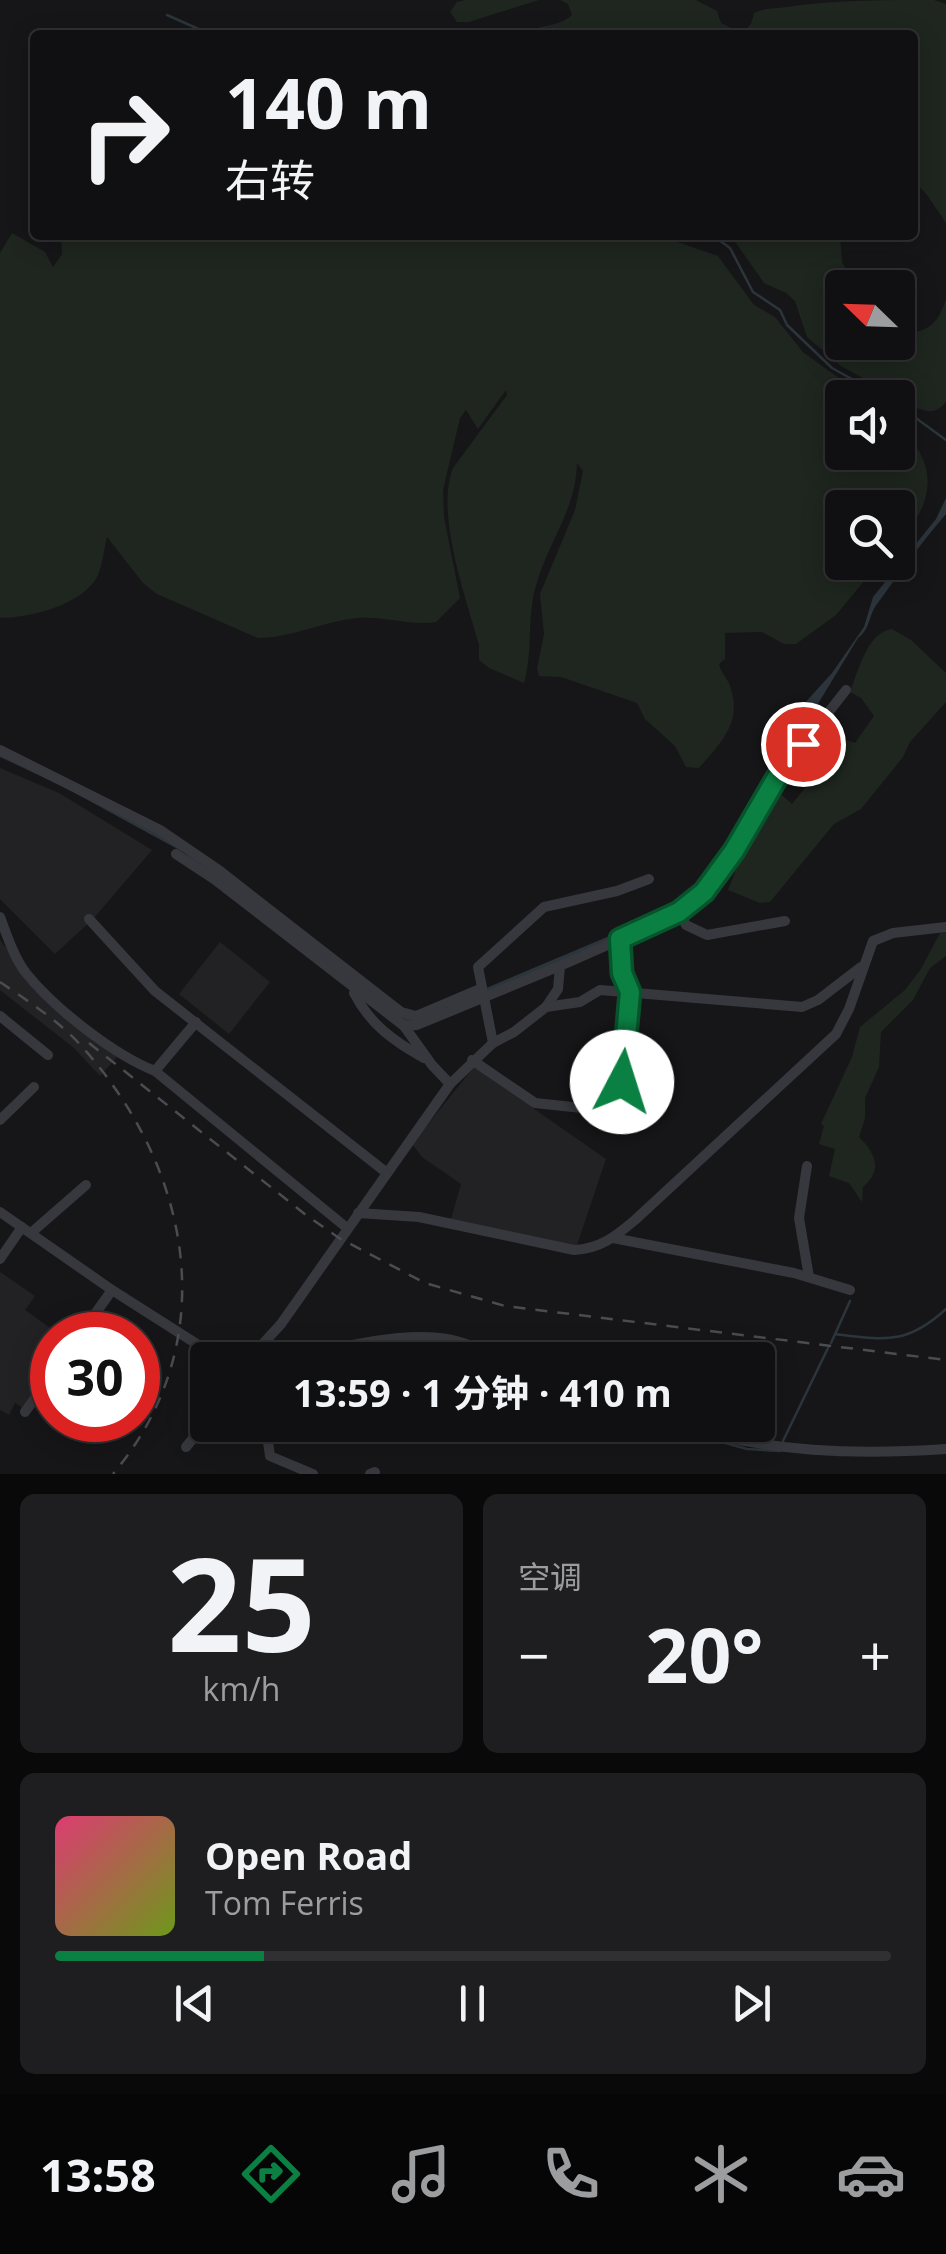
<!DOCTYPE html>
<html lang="zh">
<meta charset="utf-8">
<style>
:root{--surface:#101012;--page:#1e1e20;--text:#f1f3f6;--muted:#9c9d9f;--line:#303032;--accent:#0b8043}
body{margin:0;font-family:"Open Sans","Noto Sans SC",sans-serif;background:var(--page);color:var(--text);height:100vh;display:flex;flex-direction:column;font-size:38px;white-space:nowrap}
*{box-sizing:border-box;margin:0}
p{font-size:32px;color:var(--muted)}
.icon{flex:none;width:55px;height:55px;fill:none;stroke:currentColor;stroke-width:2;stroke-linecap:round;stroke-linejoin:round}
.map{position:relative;height:1474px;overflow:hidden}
.sheet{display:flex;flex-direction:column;gap:20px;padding:20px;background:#09090a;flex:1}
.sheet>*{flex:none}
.guide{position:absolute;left:30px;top:30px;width:888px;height:210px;border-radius:10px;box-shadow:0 5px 25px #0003,0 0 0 2px var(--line);background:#101012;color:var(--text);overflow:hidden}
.needle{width:65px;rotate:293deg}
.controls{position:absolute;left:825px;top:270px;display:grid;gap:20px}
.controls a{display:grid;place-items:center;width:90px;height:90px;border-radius:10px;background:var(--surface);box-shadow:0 5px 25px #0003,0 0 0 2px var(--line);font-size:50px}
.speed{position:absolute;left:30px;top:1312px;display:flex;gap:20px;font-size:50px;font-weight:700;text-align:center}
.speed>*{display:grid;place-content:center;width:130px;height:130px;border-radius:50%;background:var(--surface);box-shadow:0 5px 25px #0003,0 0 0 2px var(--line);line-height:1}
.speed .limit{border:15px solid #d22;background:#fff;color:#111}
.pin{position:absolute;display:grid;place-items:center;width:85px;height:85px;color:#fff;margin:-42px;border:5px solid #fff;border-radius:50%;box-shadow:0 2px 10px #0007}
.me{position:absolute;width:110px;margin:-55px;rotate:5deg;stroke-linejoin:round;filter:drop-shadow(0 0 8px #0008)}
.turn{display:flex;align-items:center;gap:35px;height:210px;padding:0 30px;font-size:45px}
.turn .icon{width:130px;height:130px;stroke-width:2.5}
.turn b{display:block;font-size:70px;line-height:85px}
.big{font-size:75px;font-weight:700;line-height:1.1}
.sheet .card{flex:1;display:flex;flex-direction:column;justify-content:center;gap:15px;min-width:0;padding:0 35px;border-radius:15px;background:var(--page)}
.sheet .dial{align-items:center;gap:0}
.dial b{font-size:130px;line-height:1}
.song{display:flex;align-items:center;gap:30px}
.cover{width:120px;height:120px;border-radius:15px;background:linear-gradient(135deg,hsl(340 70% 55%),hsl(80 70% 35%))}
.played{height:10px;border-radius:5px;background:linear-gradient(90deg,var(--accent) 25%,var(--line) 25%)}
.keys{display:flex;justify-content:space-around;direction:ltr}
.heat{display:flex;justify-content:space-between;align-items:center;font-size:55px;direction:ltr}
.sheet .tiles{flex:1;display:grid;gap:20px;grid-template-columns:1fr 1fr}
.card:last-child{grid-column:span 2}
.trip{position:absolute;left:190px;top:1342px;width:585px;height:100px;border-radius:10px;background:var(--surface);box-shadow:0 5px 25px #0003,0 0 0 2px var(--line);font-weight:700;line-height:100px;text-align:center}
.tab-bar{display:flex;height:160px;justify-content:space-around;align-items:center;background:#060607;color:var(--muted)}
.tab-bar .icon{width:70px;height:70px}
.tab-bar .current{color:var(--accent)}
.tab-bar b{font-size:45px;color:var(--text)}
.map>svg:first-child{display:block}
.built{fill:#222225}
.green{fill:#1e261f}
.water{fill:#2c353c}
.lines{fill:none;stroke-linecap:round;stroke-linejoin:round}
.stream{stroke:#2c353c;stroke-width:2.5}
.minor{stroke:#37383d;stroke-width:10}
.rail{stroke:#4a4c52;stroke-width:2.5;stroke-dasharray:12 10;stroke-linecap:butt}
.route-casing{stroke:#07532c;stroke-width:25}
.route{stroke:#0b8043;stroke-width:18}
</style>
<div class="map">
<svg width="946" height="1474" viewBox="0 0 946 1474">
<rect width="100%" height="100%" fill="#161618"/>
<g class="built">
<polygon points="0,768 59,793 152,850 94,918 55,954 0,899"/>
<polygon points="0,940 18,963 118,1056 100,1076 74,1048 0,990"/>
<polygon points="220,942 270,982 229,1034 179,994"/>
<polygon points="474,1067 606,1159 577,1245 571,1247 451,1219 461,1184 422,1157 412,1144"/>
<polygon points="0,1272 35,1296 25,1310 60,1335 52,1335 52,1363 23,1408 15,1403 9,1415 0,1410"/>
</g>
<g class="green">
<polygon points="465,0 539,0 469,22 457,22 450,12 457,2"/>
<path d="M560,0h136l21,11 4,12 21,10 9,-9 3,-11c13,-6 25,-4 39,-7 46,-6 93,-6 141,-6l12,4v219l-19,-28 -14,-15 -1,-145h-388c15,-12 34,-7 48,-20l-4,-11z"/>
<path d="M12,233l33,19 8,15 9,-13 -1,-19h596l61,21 36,49 21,12 28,35 62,45 -23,1v54h56v-26c42,38 37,77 0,116v-34h-56v54l37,1 -43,52 -40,29h-12l-22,-12 -37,1v26l-6,5c2,9 8,13 11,22 13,36 -9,57 -31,82l-13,-1 -11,-21 -30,-27 -8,-16 -76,-26 -22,-1 -2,-7 7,-35 -4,-40 35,-84 8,-39 -6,-8c-1,48 -30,80 -42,126 -8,31 -2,63 -11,94l-35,-15 -10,-8v-15c-13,-47 -44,-131 -26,-177l54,-73 -1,-5 -28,39 -12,-19 -6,8 -17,72 1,27 16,81 -24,24c-25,4 -52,-6 -78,-4 -35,3 -66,20 -100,20l-101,-44 -14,-11 -36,-46c-3,11 -4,26 -9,38 -14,30 -69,43 -98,43v-365z"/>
<path d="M725,235h115l2,27 14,25 -14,1v54h56v-20l10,10c22,1 32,-13 38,-33v103c-9,11 -17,11 -29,6l-76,-42 -34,-29 -12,-36 -9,-8 -22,-10 -28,-40z"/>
<path d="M892,629l19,11 35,33v29l-36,40 -7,15 -42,52 -27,15 -64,78 -10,1 -32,-13 20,-51 27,-50 17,15 21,-26 -18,-16 14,-19 20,15 12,-20 14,5 19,-27 -13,-18 -11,-6c8,-20 17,-60 42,-63z"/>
<path d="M946,932v24l-16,12 -17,32 -32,32 -2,35 -14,31v20l-6,19c17,17 24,33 4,50l-1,15 -13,-19 -20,-7 6,-27 -16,-5 5,-18 -3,-2 31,-67 8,-30 45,-37 16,-21 19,-36z"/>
</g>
<path class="water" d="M946,498v16c-25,29 -47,60 -69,90 -9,12 -6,24 -19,34l-132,217 -20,28 -43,34 -244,105h-13l-223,-170 -121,-66 -62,-29v-4l177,90 225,172 37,-7 225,-95 37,-30 27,-40 47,-80 18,-47 39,-43 32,-46 9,-30 63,-78z"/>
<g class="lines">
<g class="stream">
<polyline points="167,15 212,35"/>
<polyline points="712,235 730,248 753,292 780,310 787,325 832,368 886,398"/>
<polyline points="898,405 946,440"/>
<path d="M835,1334c50,6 72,11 111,-25"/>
<polyline points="831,1343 850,1301"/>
<polyline points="715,1440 747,1449 780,1451"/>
<polyline points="783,1441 828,1348"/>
</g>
<g class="minor">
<polyline points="0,750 160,830 220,871 401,1012 416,1016 482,988"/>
<polyline points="176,854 214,879 404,1026 432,1065 450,1084 281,1324 248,1360"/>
<polyline points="679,912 686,925 707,935 785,921"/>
<path d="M0,917c7,18 14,41 26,56 28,35 88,82 129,98l192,157"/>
<polyline points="89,919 155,991 387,1173"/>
<path d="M354,993c16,31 39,48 70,65"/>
<polyline points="546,1007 558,989 560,966 660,922 679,912 703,892 734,851 776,779 846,690"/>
<polyline points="0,1016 48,1055"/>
<polyline points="404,1026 417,1025 560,966"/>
<polyline points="493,1043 478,967 544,907 617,891 649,879"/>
<polyline points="472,1060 535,1103 620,1112 629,992 622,973 619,939"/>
<polyline points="155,1071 196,1022"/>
<polyline points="450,1084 493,1043 514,1032 546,1007 580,1002 600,990 802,1007 818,1000 861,967"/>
<polyline points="0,1120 34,1087"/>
<polyline points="807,1166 799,1218 809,1277"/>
<polyline points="0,1212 112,1290 222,1360"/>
<path d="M358,1213l61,4 155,33c26,-1 42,-14 61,-30l201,-186 13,-25 24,-68 20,-8 53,-6"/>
<polyline points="31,1233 86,1185"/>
<polyline points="613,1238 794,1273 850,1290"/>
<polyline points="0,1259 22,1227"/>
<polyline points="80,1335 112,1290"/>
<path d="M301,1360c38,-15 106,-28 146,-21 20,3 40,14 59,21"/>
<polyline points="25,1412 52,1374"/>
<polyline points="275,1425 268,1442 270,1456 313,1474"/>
<path d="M682,1425c85,28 176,30 264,24"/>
<polyline points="186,1447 208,1420"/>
<polyline points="370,1474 375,1472"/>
</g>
<g class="rail">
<path d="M0,982c28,19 62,41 84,67 108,122 140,293 29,425"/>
<polyline points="89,1043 306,1215 339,1238 425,1283 505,1306 946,1360"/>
</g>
</g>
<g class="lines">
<g class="route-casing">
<polyline id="route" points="622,1082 630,992 622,973 620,939 679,912 704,892 734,851 776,779 803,744"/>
</g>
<use href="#route" class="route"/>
</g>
</svg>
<div class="controls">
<a><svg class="needle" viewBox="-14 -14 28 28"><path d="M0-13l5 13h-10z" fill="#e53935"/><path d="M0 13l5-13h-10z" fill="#9c9d9f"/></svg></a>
<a><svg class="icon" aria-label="sound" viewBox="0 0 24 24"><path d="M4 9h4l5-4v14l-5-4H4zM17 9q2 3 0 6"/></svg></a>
<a><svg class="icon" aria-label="search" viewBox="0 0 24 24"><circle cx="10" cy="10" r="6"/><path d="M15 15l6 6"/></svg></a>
</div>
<div class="speed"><div class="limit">30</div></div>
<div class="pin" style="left:803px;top:744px;background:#d93025"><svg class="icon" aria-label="arrive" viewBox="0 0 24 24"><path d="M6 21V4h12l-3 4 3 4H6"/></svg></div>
<svg class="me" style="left:622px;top:1082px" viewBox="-20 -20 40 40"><circle r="19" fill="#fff"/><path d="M0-13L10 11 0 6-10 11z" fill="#0b8043"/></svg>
<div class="trip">13:59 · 1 分钟 · 410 m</div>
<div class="guide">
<div class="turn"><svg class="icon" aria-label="right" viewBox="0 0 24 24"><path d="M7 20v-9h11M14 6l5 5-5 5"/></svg><div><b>140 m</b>右转</div></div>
</div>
</div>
<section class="sheet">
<div class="tiles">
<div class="card dial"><b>25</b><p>km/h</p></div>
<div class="card"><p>空调</p>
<div class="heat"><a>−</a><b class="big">20°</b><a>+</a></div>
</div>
<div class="card">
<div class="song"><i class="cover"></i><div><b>Open Road</b><p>Tom Ferris</p></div></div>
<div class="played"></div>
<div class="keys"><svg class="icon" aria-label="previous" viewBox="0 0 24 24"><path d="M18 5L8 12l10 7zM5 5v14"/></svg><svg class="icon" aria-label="pause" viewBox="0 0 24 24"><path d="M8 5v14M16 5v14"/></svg><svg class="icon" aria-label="next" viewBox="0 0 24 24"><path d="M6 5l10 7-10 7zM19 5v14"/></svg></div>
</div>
</div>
</section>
<nav class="tab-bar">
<b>13:58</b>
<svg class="icon current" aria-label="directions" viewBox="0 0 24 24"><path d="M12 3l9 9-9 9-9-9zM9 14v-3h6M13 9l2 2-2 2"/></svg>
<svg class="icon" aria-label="music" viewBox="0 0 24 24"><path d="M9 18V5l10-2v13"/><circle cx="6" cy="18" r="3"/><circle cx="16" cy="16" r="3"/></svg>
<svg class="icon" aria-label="phone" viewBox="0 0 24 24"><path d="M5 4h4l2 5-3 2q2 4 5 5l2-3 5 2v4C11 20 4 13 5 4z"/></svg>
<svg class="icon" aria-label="climate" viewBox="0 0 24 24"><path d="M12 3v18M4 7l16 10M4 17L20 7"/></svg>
<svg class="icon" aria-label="car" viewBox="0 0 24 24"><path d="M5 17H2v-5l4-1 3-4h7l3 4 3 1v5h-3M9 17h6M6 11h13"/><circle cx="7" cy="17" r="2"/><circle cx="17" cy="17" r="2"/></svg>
</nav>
